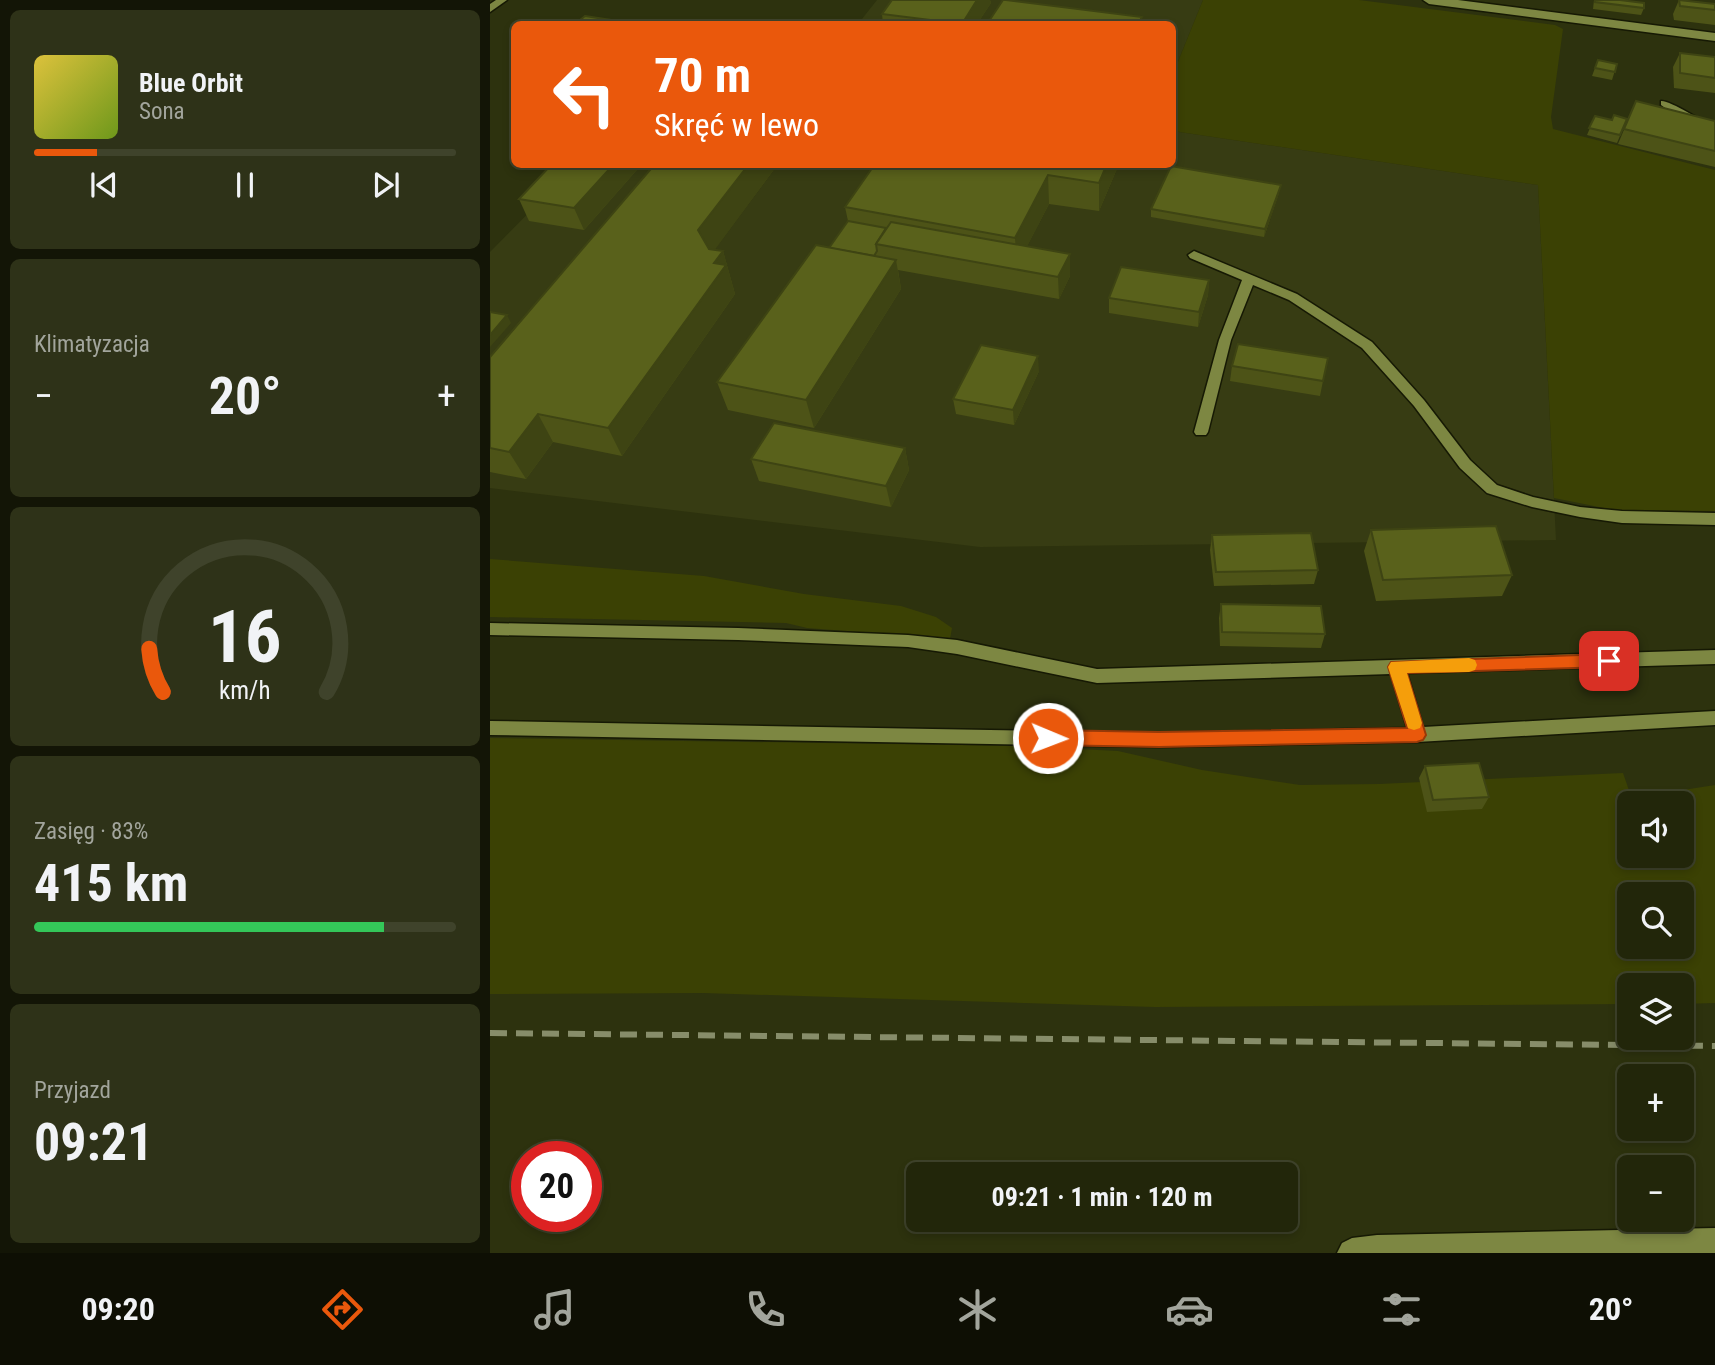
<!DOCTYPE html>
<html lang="pl">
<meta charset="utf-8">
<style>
:root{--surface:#22260a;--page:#2e3218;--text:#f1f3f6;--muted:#a2a59c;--line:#3f432b;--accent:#ea580c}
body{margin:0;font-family:"Roboto Condensed",sans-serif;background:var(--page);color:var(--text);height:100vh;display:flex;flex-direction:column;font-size:26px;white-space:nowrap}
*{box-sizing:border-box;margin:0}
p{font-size:23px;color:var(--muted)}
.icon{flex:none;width:38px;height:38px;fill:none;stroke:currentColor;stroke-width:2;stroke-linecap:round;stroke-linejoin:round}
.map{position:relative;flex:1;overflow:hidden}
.drawer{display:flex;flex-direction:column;gap:10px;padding:10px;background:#131506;width:490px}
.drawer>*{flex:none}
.top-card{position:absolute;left:21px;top:21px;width:665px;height:147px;border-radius:10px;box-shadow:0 4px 10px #0003,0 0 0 2px var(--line);background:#ea580c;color:#fff;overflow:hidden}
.tools{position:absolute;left:1127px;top:791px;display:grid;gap:14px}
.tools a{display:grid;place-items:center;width:77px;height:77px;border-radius:10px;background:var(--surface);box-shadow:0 4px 10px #0003,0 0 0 2px var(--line);font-size:35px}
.speed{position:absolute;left:21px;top:1141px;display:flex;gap:14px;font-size:35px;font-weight:700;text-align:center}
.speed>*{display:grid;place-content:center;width:91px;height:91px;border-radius:50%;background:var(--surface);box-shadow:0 4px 10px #0003,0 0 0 2px var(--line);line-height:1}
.speed .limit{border:10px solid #d22;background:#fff;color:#111}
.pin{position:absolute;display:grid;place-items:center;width:60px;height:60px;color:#fff;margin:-30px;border-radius:14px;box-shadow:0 4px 10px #0006}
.me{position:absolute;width:77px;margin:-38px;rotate:91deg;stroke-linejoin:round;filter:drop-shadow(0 0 5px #0008)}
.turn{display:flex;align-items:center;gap:24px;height:147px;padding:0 28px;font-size:32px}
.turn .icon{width:91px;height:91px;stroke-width:2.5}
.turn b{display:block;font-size:49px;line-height:60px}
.big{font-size:52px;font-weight:700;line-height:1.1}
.drawer .tile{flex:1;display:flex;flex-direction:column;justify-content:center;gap:10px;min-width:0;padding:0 24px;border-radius:10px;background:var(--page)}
.drawer .dial{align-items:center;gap:0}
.dial svg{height:182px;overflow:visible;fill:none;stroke:var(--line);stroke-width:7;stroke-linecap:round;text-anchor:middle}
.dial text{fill:var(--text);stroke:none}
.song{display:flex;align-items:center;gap:21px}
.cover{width:84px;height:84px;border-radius:10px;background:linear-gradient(135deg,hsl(50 70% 55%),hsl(80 70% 35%))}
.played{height:7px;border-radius:4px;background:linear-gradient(90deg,var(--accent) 15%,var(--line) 15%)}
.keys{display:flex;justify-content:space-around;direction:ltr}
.heat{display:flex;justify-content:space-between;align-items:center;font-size:38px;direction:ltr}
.charge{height:10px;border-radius:5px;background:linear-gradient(90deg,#34c759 83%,var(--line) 0)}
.trip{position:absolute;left:416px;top:1162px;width:392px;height:70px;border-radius:10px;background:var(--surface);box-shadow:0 4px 10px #0003,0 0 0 2px var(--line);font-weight:700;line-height:70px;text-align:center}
.menu{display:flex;height:112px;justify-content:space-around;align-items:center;background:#0e0f04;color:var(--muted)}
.menu .icon{width:49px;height:49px}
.menu .selected{color:var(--accent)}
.menu b{font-size:32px;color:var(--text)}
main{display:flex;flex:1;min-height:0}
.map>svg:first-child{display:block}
.built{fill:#373c13}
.green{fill:#3b4104;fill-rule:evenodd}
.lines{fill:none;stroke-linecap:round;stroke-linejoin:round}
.lane-casing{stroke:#161904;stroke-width:3}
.street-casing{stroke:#161904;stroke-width:3}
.lane{fill:#7d8742;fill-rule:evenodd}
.street{fill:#7d8742;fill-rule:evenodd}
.rail{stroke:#878d6a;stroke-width:6;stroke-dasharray:17 9;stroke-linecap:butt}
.wall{fill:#4d5317}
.shaded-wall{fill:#3e4413}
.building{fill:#59611b;stroke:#3e4413;stroke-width:2}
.route{fill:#ea580c;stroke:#983908;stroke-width:2}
.slow{fill:#f59e0b}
</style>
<main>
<section class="drawer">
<div class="tile">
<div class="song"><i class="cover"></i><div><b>Blue Orbit</b><p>Sona</p></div></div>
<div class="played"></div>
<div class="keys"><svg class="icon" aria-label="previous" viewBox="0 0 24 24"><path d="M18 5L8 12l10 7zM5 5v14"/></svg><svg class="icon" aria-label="pause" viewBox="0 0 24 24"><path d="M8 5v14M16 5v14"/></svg><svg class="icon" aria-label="next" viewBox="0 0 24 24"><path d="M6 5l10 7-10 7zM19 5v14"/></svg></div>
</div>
<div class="tile"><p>Klimatyzacja</p>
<div class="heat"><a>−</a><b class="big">20°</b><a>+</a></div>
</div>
<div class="tile dial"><svg viewBox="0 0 100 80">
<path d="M14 69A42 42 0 1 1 86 69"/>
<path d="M14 69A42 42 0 0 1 8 50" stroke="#ea580c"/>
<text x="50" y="56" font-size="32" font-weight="700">16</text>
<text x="50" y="72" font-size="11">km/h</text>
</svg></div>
<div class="tile"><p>Zasięg · 83%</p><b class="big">415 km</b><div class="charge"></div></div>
<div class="tile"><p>Przyjazd</p><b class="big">09:21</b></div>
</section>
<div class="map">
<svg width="1225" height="1253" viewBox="0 0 1225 1253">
<rect width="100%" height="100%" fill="#2d320e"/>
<g class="built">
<polygon points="387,0 713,0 683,74 682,24 368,24"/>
<polygon points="683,131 1048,185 1066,540 490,547 0,488 0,252 86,165 682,164"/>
</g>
<g class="green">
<polygon points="713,0 869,0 1065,25 1073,29 1061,117 1063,129 1225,170 1225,511 1124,510 1064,498 1048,185 683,131 683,74"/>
<polygon points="0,559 214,576 314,594 411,606 446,617 462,628 460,639 317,628 296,623 0,617"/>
<path d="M0,738l529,8 99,5 84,19 98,15 79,-1 244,-11 10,29 18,-7 64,-10v218l-33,1v-19h-53v19l-474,3 -452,-14 -213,1zM1139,803h53v53h-53zM1139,894h53v53h-53z"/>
</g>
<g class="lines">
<g class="lane-casing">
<g id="lane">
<polygon points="6,0 17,0 0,12 0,4"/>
<path d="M1171,101c9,-1 42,21 54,27v7l-33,-15 -21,-15z"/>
<polygon points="704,251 807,294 882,342 934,400 980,460 1007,485 1043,497 1090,507 1132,511 1225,513 1225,525 1132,523 1090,517 1042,507 997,493 970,468 924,406 872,348 799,300 763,285 741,340 718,432 716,435 706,435 704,432 729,340 752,280 700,258 698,255"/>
<polygon points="0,623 248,628 418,635 467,640 607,669 1225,650 1225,664 917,673 933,727 1225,711 1225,725 927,742 669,747 0,735 0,721 669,733 917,728 901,674 607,683 467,654 418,647 248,640 0,635"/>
</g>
</g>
<g class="street-casing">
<g id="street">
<polygon points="933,0 968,0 1225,33 1225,41 939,4"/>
<polygon points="1225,1228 1225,1253 847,1253 852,1243 862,1238 887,1235"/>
</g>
</g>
<use href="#lane" class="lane"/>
<use href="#street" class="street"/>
<polyline class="rail" points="0,1033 1225,1046"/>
</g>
<g class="wall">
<polygon points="402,0 500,0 501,3 487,24 393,24 392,14"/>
<polygon points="1104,0 1130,0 1154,8 1151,15 1103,9"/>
<polygon points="1189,0 1225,4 1225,25 1184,20 1183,14"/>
<polygon points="1190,53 1225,57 1225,93 1184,88 1183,67"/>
<polygon points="1108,60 1127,64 1122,80 1102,76"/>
<polygon points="1146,101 1225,121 1225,167 1128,144"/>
<polygon points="1105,116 1122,120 1137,119 1127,143 1097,135"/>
<polygon points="152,164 94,230 39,221 29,199"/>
<polygon points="288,164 224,250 233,251 245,294 132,456 63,442 36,479 0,472 0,357"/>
<polygon points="629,164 609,211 559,204 537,246 580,276 569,299 408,270 411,289 324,428 238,410 227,382 339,248 358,221 355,207"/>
<polygon points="789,193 774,237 661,217 661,209"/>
<polygon points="719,280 718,295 708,327 619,313 619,298"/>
<polygon points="742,366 833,381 830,396 740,381"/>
<polygon points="549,371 524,425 466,414 463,399"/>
<polygon points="415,448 419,470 401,507 269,481 261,459"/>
<polygon points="881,530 1022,575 1012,596 886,601 874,551"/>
<polygon points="722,535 828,570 824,584 724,586 720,550"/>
<polygon points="731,604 835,634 831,648 730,646 729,618"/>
<polygon points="935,766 999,797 992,809 937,812 929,778"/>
</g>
<g class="shaded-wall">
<polygon points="487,0 500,0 501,3 487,24 473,24"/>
<polygon points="124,164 152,164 94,230 84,208"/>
<polygon points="259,164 288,164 218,259 208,230"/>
<polygon points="617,164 629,164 609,211 609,183"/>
<polygon points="558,175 559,204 527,266 525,238"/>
<polygon points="791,185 789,193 774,237 775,229"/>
<polygon points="233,251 245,294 132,456 118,428 224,263"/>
<polygon points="580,254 580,276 569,299 568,277"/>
<polygon points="406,260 411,289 324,428 316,400"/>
<polygon points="719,280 718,295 708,327 709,312"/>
<polygon points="17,315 21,323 0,347 0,335"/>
<polygon points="548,356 549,371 524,425 523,410"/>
<polygon points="48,414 63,442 36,479 19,452"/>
<polygon points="415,448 419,470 401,507 396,486"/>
</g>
<g class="building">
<polygon points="402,0 487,0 472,24 392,14"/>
<polygon points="513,0 516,0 652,17 648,24 497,24"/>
<polygon points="1105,0 1130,0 1154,3 1154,8 1105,2"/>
<polygon points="1189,0 1225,4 1225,10 1190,6"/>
<polygon points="95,16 121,20 116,24 85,24"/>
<polygon points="1190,53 1225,57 1225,78 1190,73"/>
<polygon points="1108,60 1127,64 1125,72 1105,68"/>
<polygon points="1146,101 1225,121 1225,151 1134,129"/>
<polygon points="1124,115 1137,119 1130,135 1099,128 1105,116 1122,120"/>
<polygon points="62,164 124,164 84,208 29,199"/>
<polygon points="165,164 259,164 208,230 219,249 233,251 224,263 236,265 118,428 48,414 19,452 0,448 0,357"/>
<polygon points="385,164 617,164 609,183 558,175 525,238 355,207"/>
<polygon points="681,166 791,185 775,229 661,209"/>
<polygon points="358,221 396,228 386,244 387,251 384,256 339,248"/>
<polygon points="401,222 580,254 568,277 386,244"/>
<polygon points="326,245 406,260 316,400 227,382"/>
<polygon points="631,267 719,280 709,312 619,298"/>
<polygon points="0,312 17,315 0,335"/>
<polygon points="748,344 838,358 833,381 742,366"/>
<polygon points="491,345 548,356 523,410 463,399"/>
<polygon points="284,423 415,448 396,486 261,459"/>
<polygon points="1006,526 1022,575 893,580 881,530"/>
<polygon points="821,533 828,570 726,572 722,535"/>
<polygon points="731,604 831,606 835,634 732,632"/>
<polygon points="989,763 999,797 943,800 935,766"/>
</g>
<polygon class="route" points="1119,654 1125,656 1127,661 1125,665 1119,667 917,673 936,735 933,740 927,742 669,747 558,745 552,743 549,738 552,732 558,730 669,732 917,728 898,667 901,662"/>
<polygon class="slow" points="979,658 985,660 987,665 985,670 979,672 917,673 932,723 930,728 924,730 918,728 898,667 901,662"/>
</svg>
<div class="tools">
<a><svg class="icon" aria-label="sound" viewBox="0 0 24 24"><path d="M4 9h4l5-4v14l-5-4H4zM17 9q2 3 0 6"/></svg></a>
<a><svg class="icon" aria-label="search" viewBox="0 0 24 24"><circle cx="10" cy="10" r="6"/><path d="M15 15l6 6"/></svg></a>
<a><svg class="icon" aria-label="layers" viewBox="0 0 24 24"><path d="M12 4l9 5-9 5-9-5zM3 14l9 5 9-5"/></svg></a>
<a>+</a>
<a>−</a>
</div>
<div class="speed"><div class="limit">20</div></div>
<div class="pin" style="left:1119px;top:661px;background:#d93025"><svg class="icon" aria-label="arrive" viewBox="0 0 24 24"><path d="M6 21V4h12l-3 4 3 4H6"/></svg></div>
<svg class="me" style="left:558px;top:738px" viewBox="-20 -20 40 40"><circle r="17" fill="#ea580c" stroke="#fff" stroke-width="3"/><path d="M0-11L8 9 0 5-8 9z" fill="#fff"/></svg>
<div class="trip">09:21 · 1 min · 120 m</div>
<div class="top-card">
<div class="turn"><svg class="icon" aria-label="left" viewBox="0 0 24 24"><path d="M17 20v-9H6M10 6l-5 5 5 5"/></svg><div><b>70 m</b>Skręć w lewo</div></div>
</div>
</div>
</main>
<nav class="menu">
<b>09:20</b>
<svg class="icon selected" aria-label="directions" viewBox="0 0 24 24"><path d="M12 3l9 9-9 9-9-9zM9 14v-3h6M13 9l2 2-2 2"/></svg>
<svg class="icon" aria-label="music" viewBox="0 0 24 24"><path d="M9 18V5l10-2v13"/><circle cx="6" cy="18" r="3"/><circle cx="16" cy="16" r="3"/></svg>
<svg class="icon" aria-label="phone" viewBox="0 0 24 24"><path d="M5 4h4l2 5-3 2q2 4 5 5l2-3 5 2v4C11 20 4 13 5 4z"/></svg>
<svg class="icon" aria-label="climate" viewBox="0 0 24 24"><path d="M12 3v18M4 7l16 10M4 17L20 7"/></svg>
<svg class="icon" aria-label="car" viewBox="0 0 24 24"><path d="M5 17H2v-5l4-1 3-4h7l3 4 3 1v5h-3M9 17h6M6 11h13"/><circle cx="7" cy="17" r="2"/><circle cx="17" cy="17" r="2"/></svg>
<svg class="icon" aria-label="filters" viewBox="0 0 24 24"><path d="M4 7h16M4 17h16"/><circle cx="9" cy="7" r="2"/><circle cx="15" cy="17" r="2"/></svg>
<b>20°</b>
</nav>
